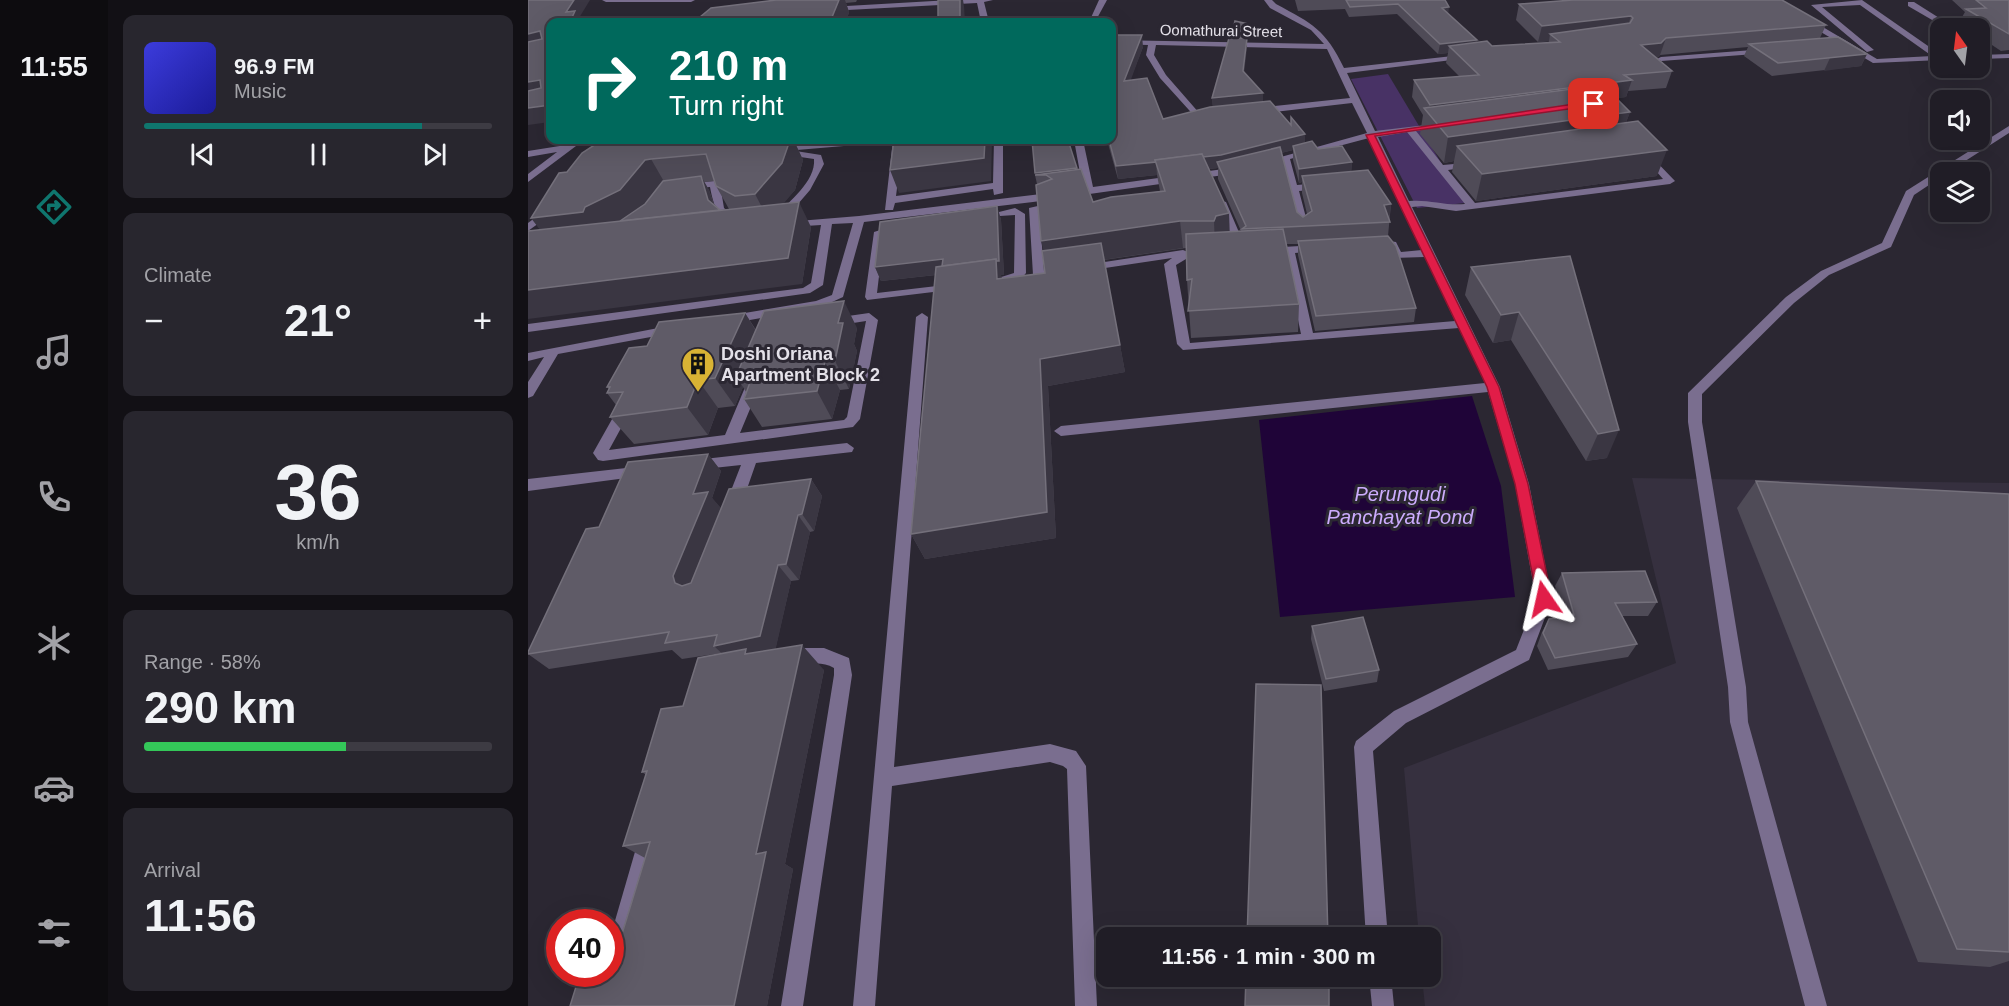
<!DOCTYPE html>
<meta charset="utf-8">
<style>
:root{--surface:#201d26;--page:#28262e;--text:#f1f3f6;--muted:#a2a2a7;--line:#3d3b43;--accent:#0f766e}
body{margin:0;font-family:Helvetica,sans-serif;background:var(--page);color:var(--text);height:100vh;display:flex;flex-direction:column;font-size:22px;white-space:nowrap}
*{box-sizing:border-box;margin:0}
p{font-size:20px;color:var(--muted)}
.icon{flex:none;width:33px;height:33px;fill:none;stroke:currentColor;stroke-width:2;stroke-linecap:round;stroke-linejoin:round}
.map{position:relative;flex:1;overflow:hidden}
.sheet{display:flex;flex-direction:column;gap:15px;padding:15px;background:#121015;width:420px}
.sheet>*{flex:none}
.top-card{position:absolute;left:18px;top:18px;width:570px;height:126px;border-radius:12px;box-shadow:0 6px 24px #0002,0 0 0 2px var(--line);background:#00695c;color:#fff;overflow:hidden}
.needle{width:39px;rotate:346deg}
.fabs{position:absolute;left:1402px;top:18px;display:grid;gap:12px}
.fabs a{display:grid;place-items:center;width:60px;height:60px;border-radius:12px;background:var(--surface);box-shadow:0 6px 24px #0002,0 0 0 2px var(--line);font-size:30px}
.speed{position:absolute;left:18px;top:909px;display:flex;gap:12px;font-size:30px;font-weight:700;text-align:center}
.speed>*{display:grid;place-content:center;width:78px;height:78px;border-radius:50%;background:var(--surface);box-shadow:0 6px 24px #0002,0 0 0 2px var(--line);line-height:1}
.speed .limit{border:9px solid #d22;background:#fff;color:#111}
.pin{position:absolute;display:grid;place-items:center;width:51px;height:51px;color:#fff;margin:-26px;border-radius:12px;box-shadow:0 3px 9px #0006}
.me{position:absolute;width:66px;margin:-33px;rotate:349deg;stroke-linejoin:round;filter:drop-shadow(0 0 4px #0008)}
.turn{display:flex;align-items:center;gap:21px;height:126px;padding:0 24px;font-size:27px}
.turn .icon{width:78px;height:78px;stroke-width:2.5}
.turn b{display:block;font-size:42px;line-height:51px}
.big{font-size:45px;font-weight:700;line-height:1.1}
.sheet .widget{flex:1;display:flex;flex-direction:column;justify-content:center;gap:9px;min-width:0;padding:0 21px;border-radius:12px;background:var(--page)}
.sheet .dial{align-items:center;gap:0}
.dial b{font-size:78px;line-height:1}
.song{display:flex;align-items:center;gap:18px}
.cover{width:72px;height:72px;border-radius:9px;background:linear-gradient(135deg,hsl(240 70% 55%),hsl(240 70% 35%))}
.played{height:6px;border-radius:3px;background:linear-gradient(90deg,var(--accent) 80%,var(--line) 80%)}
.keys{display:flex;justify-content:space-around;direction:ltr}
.heat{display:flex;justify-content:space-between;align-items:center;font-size:33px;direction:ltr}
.charge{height:9px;border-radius:4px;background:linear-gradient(90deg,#34c759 58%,var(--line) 0)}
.trip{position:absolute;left:568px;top:927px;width:345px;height:60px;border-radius:12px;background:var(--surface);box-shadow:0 6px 24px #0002,0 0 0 2px var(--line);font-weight:700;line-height:60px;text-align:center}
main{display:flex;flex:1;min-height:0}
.dock{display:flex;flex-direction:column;width:108px;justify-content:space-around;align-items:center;background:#0d0c0f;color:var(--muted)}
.dock .icon{width:42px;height:42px}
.dock .on{color:var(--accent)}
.dock b{font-size:27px;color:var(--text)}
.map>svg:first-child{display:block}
.built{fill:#36303f}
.green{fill:#483265}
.water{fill:#1f0438}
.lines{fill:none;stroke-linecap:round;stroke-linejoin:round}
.minor{fill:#7a6e8f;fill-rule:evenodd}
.wall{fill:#4f4b57;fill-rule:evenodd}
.shaded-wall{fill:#3a3642}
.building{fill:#5f5b67;stroke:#74707b;stroke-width:1.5}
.route{fill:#e11d48;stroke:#92132f;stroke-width:1.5}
.labels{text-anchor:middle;stroke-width:6;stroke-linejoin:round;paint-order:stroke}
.far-street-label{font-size:15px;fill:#e4e1e9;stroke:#2b2732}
.poi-label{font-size:18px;font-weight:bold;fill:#e4e1e9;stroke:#2b2732;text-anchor:start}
.water-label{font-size:20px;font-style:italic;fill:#ccacfd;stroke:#2b2732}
</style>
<main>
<nav class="dock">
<b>11:55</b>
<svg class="icon on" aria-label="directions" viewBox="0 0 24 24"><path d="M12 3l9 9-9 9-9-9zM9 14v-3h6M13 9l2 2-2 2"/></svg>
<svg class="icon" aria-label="music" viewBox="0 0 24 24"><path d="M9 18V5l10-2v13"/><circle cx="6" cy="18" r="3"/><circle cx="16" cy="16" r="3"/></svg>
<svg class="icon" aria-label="phone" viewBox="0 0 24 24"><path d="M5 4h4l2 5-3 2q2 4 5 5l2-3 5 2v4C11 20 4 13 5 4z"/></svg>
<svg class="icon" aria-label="climate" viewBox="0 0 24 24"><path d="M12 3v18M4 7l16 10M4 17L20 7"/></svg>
<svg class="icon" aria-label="car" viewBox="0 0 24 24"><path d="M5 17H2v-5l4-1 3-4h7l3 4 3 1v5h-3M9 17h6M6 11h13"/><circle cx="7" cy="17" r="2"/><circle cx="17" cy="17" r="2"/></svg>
<svg class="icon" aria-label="filters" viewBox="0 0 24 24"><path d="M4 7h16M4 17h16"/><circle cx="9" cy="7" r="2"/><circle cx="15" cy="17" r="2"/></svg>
</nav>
<section class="sheet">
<div class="widget">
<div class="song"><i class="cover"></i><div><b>96.9 FM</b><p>Music</p></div></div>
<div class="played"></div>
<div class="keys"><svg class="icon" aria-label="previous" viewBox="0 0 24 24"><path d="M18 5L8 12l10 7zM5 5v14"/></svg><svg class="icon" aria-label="pause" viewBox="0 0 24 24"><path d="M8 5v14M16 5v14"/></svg><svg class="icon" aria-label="next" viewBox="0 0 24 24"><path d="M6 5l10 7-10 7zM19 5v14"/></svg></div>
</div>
<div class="widget"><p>Climate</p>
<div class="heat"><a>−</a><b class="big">21°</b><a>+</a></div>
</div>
<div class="widget dial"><b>36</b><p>km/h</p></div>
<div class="widget"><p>Range · 58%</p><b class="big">290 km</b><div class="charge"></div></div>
<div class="widget"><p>Arrival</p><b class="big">11:56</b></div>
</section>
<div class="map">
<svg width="1481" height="1006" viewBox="0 0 1481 1006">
<rect width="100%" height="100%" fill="#2b2732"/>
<polygon class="built" points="1104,478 1481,483 1481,1006 897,1006 894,977 903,976 903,938 891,937 876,768 1148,663"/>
<polygon class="green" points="860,74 937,203 889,208 823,79"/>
<polygon class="water" points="944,396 973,486 987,597 752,617 731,420"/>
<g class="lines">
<g class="minor">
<polygon points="74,0 167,0 163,2 78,2"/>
<polygon points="423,0 465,0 456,2 461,22 453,22 449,3 301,11 297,9 301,7"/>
<polygon points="571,0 579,0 567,22 561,22"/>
<path d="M736,0h8l4,4c37,20 49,25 68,64l127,-14 1,2 -4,2 -121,15 28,58 68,-8v4l-27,4 27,34 33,-3v4l-28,4 27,33 188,-24 -21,-24 5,-3 28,29 -5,3 -214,27 -34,-5 -10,1 88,180 29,97 23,115 -23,61 -123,63 -33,28 15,187h-22l-12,-191 2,-6 38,-30 122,-61 20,-51 -21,-115 -27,-92 -427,44 -7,-5 7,-5 424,-43 -26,-55 -276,22 -6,-6 -13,-80 8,-6 -87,13 -6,-3 6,-3 98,-15 5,2h22v4l-24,3 -10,6 14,78 111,-9 -17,-81h-22l-2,-2 6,-3 51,-3 6,3 -6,3 -22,2 18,80 142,-12 -30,-64 -32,1 -9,-14 5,-3 7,1 5,10 21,-2 -53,-112 -79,21 7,26 23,-2 5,3 -5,3 -21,2 10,38 -5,3 -5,-3 -18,-68 -17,5 -5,-3 108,-30 -15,-30 -96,11 -4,-3 4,-3 94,-10 -23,-49 -171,-4 -2,10 12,20 34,39 11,-2 4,3 -17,5 -38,-42 -14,-23 2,-10 -36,-1v-4l212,4 -13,-14 -41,-22zM879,132l58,72c-19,2 -37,-5 -56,-3l-31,-64z"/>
<polygon points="1334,0 1413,55 1413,60 1345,63 1276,22 1283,20 1349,59 1404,56 1332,5 1294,7 1346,50 1339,52 1283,5"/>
<polygon points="1380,2 1386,2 1427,28 1418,28 1380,6"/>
<polygon points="191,13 194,17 157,22 142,22"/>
<polygon points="1238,49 1241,49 1241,53 1133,61 1129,59 1133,57"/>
<polygon points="1481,54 1481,58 1452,59 1452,55"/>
<polygon points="1481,126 1481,133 1420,172 1413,172 1413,177 1386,195 1363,247 1301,275 1266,303 1174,394 1174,422 1218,687 1220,722 1299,1006 1277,1006 1202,722 1200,687 1160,422 1160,393 1258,297 1293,271 1354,243 1378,191"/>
<polygon points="46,140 56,140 0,182 0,174 29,152 0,157 0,151 38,145"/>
<polygon points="324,140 356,140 351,143 269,150 264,147 269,144"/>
<polygon points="365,140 375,140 368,196 465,183 466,140 475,140 475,193 466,195 465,189 367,203 365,210 357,210"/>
<polygon points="546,140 555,140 565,187 710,167 715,170 710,173 505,202 336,222 315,297 291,308 199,324 193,320 199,316 288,301 304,295 325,223 304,224 295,285 282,293 0,332 0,324 275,288 283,283 293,225 262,227 257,224 258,222 331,216 555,189"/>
<path d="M255,149l38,6 3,9 -14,26 -25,29 -4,1 -5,-3c12,-16 40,-35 38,-58l-34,-5 -2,-2z"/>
<path d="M187,181l5,3 4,24 16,13v4c-21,3 -27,-22 -30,-38l-23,2 -5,-3 5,-3z"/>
<polygon points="689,200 698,202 716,244 715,246 706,248 701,245 705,242 688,202"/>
<polygon points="523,203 527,204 527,208 511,210 516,271 528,269 534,272 511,278 505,275 501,208"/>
<polygon points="20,208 29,210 0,231 0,223"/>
<polygon points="487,208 497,214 498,273 493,279 467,283 467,279 486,273 487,215 472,216 467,213"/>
<polygon points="371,224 376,227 375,229 356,234 349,293 426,284 432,287 430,289 339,300 337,297 346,232"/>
<polygon points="341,313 350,320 332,419 325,427 75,461 70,460 65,453 92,405 97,403 104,408 81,450 197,435 218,385 225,381 232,385 212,433 316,420 319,417 338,321 306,326 300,322 306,318"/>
<polygon points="394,313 400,317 366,767 522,744 548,751 558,766 569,1006 547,1006 539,769 535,766 522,762 364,786 347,1006 325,1006 388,317"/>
<polygon points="146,325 152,329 150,332 30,354 5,396 0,398 0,382 16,357 0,361 0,353"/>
<polygon points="319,443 326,448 324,452 228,463 213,506 210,510 200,510 197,506 213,465 167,470 160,465 167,460"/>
<polygon points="116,466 121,467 123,471 121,475 0,491 0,479"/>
<path d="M277,648h19l25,10 3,17 -49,331h-22l53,-331v-7c-17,-10 -33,1 -49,-5l-3,-5 3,-5z"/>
<polygon points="121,828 128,831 131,838 99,957 96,965 88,968 82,966 82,938 111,838 114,831"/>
<polygon points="841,976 863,976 866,1006 844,1006"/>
</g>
</g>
<g class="wall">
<polygon points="248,0 329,0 328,2 318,3 321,12 318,22 166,22"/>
<polygon points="767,0 917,0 920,14 949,40 948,43 964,46 1020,43 1021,41 1010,42 988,20 991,4 1298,25 1292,38 1339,54 1333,66 1244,76 1216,56 1220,47 1132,55 1129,58 1144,71 1138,88 1100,91 1098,97 1089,98 1102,112 1098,122 1129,176 948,201 924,172 926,161 916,163 892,134 895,115 884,97 886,80 932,77 918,63 920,53 910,54 869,14 821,17 817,9 770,11"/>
<polygon points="1424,0 1481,0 1481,50 1473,51 1452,37 1452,28 1438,28 1430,24 1437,12"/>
<path d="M721,24l-5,48 19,21v9l42,41 47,19 -1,10 40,32 -3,32 28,72 -2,14 -99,9 -17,-76v-11h-12l13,60 -1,28 -107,6 -4,-58 -1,-32 -82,12 21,112 -77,14 8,152 -131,21 -14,-25 25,-259 -55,6 -6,-14 122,-61 4,14 3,55h-3l1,4 43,-6 -1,-22 -7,-67 -2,-9 42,-6 16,33 67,-11 -3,-16 -39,4 -11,-39h5v-105l31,12 -13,33 33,39 50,-12 -1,-9 20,-60v-4zM765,150v10l6,23 3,-1v11l5,21 -4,3 -6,-5 -16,-59zM690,168v11l23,52 -12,1 -20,-63z"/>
<path d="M74,140h226l-33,3 8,17 -8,30 -12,13 28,24 -9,57 -262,-55 -9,-11 36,-46zM186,181l2,5 13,23 -9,1 -6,-6 -5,-14 -5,-8z"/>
<polygon points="1042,256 1079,458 1058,461 983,340 965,343 937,295 943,267"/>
<polygon points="217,313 228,330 329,328 326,344 329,351 321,389 312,390 304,419 234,427 216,399 218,392 215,387 207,406 190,408 180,435 106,444 82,417 88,405 79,393 81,390 79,387 119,346"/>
<polygon points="180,454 193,471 184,498 193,509 283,479 294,496 286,531 282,532 271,580 263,581 247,650 296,670 257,864 265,869 239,1006 42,1006 93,937 117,858 95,846 118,775 114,772 155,706 194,654 194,653 154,659 144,650 21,669 0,654 0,652 71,527"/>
<polygon points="1228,481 1481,494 1481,961 1462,967 1390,962 1209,508"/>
<polygon points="1034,573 1129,602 1120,616 1094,616 1109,644 1100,657 1020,670 1009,646 1014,632 1021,619 1036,616 1027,586"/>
<polygon points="784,626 851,670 849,682 796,691 783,639"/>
</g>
<g class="shaded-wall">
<polygon points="46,0 62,0 51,18 54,22 42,22 38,12"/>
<polygon points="311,0 317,0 321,12 318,22 302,22"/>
<polygon points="432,0 435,0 436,6 437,22 432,22"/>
<polygon points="921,7 920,17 914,8"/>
<polygon points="1103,16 1098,32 1022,34 1021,41 1010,42 1014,26"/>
<polygon points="12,31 21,46 0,51 0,34"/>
<polygon points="614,35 615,47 598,93 596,81"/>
<polygon points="719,38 719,49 715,82 715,71"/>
<polygon points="1138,38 1132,55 1127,60 1113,45"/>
<polygon points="949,40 947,50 921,46 920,53 910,54 912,44"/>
<polygon points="1339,54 1333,66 1296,71 1302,58"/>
<polygon points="12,80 22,95 0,100 0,82"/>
<polygon points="1104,80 1098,97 1076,100 901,114 902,105"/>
<polygon points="735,93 735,105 685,110 684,98"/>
<polygon points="22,105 22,122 0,125 0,107"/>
<polygon points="1102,112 1093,137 929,146 926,161 916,163 920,137"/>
<polygon points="777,134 777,147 765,146 765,150 694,168 689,162 690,168 632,174 628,162"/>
<polygon points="258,140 268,140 269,142 267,143 275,160 267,190 241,221 227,194"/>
<polygon points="457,140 465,140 464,140 463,181 371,193 362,170"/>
<polygon points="1139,150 1129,176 948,201 954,174"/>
<polygon points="123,159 138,185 180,200 173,176 181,190 188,212 24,245 3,218 117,160"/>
<polygon points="628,162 629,175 590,179 588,166"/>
<polygon points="824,162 823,176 774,176 774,182 771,183 771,169"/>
<polygon points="549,168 552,186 524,179 518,175 508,175 507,173"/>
<polygon points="271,202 283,227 274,284 0,319 0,290"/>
<polygon points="863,204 861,221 856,205"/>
<polygon points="469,206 473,220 476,275 473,275 476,286 416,274 353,281 347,267 415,259"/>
<polygon points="701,213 702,240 687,248 686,221 688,216"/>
<polygon points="652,221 655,248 520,268 513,241"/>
<polygon points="316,301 329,328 326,344 329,351 321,389 307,361 310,323"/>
<polygon points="991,312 983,340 965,343 973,315"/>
<polygon points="217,313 234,341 208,376 215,387 207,406 187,378"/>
<polygon points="592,345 597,372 520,386 528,538 397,559 383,534 512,359"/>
<polygon points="297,362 312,390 304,419 289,391"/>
<polygon points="170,380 190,408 180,435 159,407"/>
<polygon points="1091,430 1079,458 1058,461 1070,434"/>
<polygon points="180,454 193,471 184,498 194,509 161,592 147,583 145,576 165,494"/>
<polygon points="283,479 294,496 286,531 274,514"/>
<polygon points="270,515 282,532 271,580 258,564"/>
<polygon points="250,565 263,581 247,652 202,661 186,646"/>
<polygon points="274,645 296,670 257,864 265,869 239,1006 206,1006 228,854"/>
</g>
<g class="building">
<polygon points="0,0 46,0 38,12 47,11 42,22 22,22 22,105 0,108 0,91 13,88 12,80 0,82 0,42 14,39 12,31 0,34"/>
<polygon points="248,0 311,0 302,22 166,22 183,8"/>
<rect x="410" y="0" width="22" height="22"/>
<polygon points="818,0 917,0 921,7 914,8 949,40 912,44 870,4 822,7"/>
<polygon points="1045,0 1254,0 1298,25 1138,38 1133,43 1113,45 1144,71 1096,75 1104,80 1081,83 902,105 886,80 951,75 921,46 959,41 964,46 1032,42 1022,34 1102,23 1105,18 1103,16 1014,26 991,4"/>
<polygon points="1448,0 1481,0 1481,34 1438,9 1458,8"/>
<polygon points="707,21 721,24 720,34 704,34"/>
<polygon points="584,35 614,35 596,81 619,78 635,119 682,107 742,101 763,125 763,117 777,134 693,155 675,157 674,154 627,160 628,162 588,166 581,140 584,140"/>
<polygon points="1310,37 1339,54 1250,63 1221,44"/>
<polygon points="701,38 719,38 715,71 735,93 684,98"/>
<polygon points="1075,85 1102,112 920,137 896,108"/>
<polygon points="1110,121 1139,150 954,174 929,146"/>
<polygon points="74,140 262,140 254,163 227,194 207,196 188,186 178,154 123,159 117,160 92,190 57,207 55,212 3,218 31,173 39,172 54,153"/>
<polygon points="366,140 457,140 456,158 362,170"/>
<polygon points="504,140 540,140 549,168 507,173"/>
<polygon points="784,141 790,149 814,146 824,162 771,169 765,146"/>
<polygon points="752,147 769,212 775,217 784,211 774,176 840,170 863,204 856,205 862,222 714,229 718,226 689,162"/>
<polygon points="674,154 701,213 688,216 686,221 652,221 513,241 508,185 524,179 518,175 507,175 553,169 565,202 583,197 637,191 627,160"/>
<polygon points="173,176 180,200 192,210 92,221 117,204 135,181"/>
<polygon points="271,202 260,258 0,290 0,231"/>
<polygon points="469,206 471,261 468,261 468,259 414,266 415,259 347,267 352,222"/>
<polygon points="755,229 771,304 660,311 664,279 659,280 658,234"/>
<polygon points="860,236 868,246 888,308 788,316 770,241"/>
<polygon points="573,243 592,345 512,359 519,512 383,534 408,267 468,259 469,279 517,273 514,251"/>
<polygon points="1042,256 1091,430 1070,434 991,312 973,315 943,267"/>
<polygon points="316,301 310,323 315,323 307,361 297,362 289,391 216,399 225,374 208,376 236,311"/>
<polygon points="217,313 187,378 170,380 159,407 82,417 95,392 79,393 82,387 79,387 101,348 119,346 131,322"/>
<polygon points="180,454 165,494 180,492 145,576 147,583 154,586 163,583 201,489 283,479 274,514 270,515 258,564 250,565 232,636 186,646 189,635 137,643 141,632 0,654 0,652 58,529 71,527 100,462"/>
<polygon points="1228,481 1481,494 1481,952 1429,949"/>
<polygon points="1117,571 1129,602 1087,603 1109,644 1027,658 1015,633 1021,619 1046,615 1034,573"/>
<polygon points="835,617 851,670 798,679 784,626"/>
<polygon points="274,645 228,854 238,852 206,1006 42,1006 52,974 82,974 82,939 93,937 122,842 95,846 119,771 114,772 133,709 155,706 170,658 218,649 217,654"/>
<polygon points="728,684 793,685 800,938 719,938"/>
<polygon points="718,976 801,976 801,1006 717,1006"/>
</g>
<polygon class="route" points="1066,101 1069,105 847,136 971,387 1000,484 1024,599 1016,606 1009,599 987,484 959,387 838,135"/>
<defs>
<g id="building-pin" transform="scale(1.725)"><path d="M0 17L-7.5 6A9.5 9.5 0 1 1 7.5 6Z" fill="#d9b334" stroke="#2b2732"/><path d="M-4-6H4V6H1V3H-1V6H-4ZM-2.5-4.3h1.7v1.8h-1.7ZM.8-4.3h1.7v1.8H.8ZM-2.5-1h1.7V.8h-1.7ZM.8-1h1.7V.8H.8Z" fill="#111"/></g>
</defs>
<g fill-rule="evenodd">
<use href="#building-pin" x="170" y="364"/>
</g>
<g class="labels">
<g class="far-street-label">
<text transform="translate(693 31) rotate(1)" y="5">Oomathurai Street</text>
</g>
<g class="poi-label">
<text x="193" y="360">Doshi Oriana<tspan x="193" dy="21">Apartment Block 2</tspan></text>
</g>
<g class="water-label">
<text x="872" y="501">Perungudi<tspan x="872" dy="23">Panchayat Pond</tspan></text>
</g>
</g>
</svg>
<div class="fabs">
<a><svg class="needle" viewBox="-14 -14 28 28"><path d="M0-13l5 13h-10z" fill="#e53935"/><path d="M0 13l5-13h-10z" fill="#a2a2a7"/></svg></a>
<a><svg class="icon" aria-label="sound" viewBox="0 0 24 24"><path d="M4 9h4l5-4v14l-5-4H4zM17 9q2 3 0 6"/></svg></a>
<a><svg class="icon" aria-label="layers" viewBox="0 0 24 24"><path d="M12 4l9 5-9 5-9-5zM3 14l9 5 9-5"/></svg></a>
</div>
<div class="speed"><div class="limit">40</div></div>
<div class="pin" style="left:1066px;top:104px;background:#d93025"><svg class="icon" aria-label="arrive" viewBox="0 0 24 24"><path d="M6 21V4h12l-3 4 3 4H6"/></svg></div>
<svg class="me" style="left:1016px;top:599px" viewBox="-20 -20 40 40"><path d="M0-17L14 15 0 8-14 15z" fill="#e11d48" stroke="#fff" stroke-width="4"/></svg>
<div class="trip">11:56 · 1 min · 300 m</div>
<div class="top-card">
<div class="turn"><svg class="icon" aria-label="right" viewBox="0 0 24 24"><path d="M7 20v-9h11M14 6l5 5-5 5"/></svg><div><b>210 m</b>Turn right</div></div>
</div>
</div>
</main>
